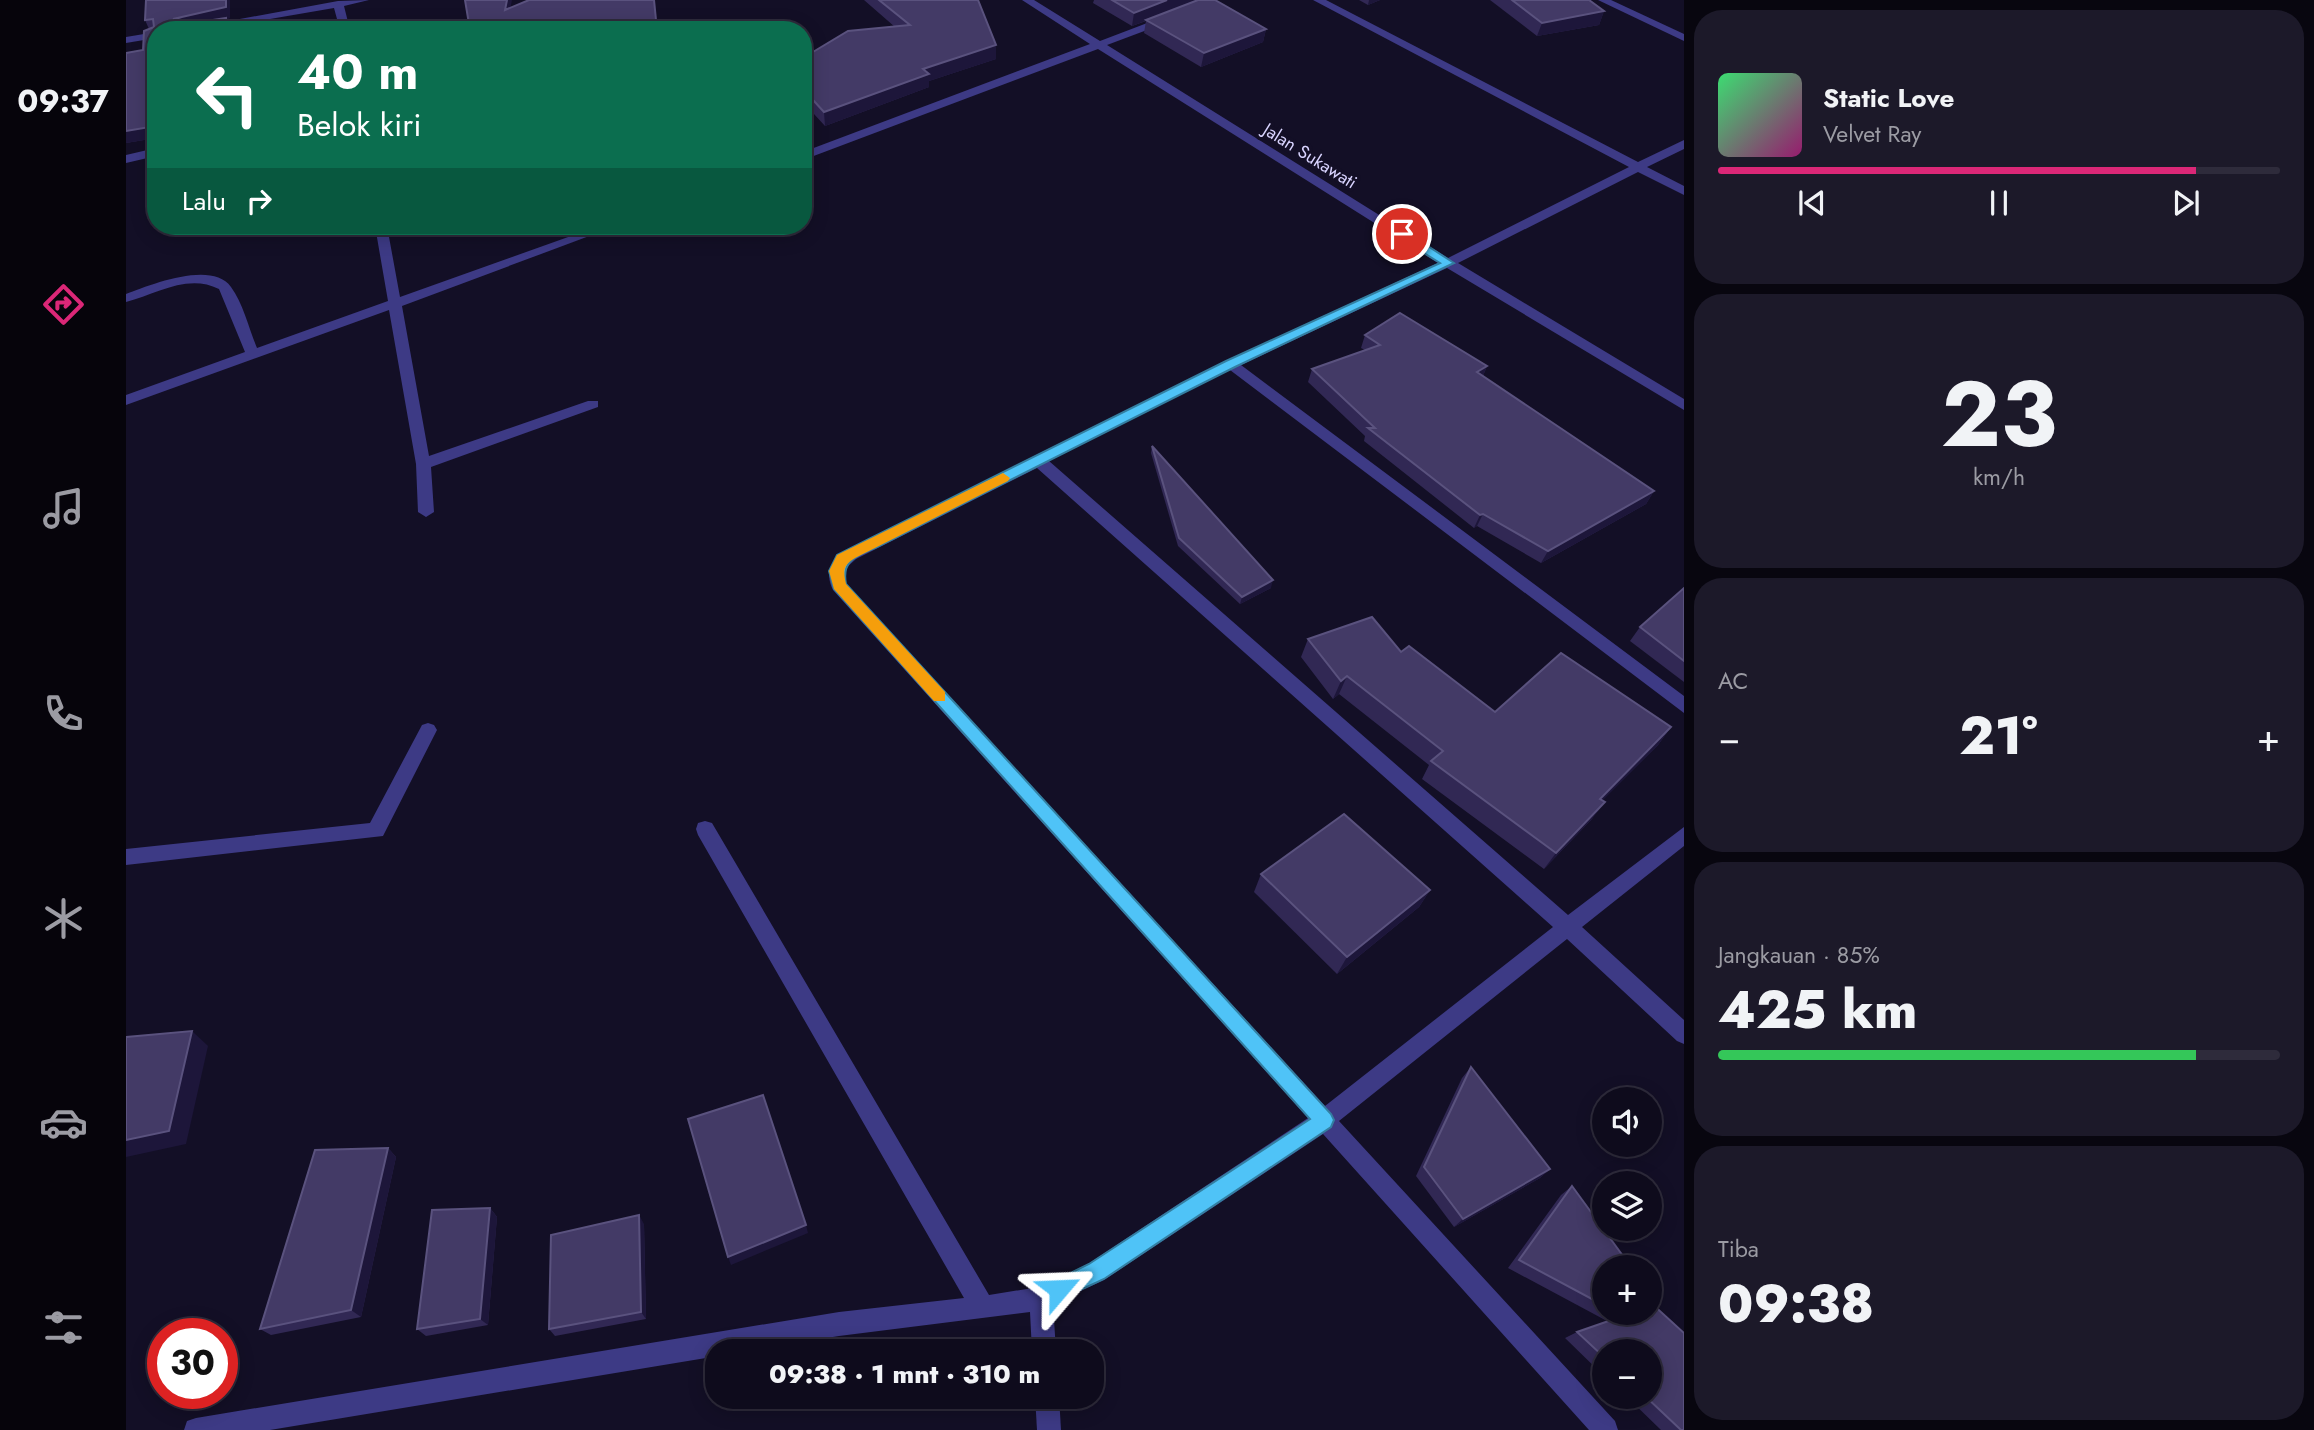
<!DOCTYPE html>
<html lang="id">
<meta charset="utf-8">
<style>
:root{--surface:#0e0b1c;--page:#1c1929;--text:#f1f3f6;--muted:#9b9ba3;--line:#2e2b3b;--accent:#db2777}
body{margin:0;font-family:Jost,sans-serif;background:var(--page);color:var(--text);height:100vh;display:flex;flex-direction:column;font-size:26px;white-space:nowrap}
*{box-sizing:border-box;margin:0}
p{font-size:23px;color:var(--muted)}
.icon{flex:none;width:38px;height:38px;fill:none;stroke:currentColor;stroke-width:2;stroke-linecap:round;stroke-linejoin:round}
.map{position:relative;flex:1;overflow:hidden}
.side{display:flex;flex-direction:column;gap:10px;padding:10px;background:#08060f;width:630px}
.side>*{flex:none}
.banner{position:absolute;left:21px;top:21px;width:665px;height:214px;border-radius:28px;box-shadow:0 4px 18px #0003,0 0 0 2px var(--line);background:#0b6e4f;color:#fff;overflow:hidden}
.tools{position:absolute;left:1466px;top:1087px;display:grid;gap:14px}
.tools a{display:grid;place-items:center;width:70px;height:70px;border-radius:50%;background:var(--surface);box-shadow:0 4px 18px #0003,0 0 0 2px var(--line);font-size:35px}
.speed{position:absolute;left:21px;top:1318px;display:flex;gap:14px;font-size:35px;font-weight:700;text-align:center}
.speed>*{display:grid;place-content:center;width:91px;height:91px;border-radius:50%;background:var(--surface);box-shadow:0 4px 18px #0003,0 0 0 2px var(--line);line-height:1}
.speed .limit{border:10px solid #d22;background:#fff;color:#111}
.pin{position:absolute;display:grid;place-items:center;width:60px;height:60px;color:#fff;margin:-30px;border:4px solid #fff;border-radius:50%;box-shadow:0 2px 7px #0007}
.me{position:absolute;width:77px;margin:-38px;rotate:64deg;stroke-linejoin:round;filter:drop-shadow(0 0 5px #0008)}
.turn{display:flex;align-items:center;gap:24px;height:147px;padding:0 35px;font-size:32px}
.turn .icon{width:91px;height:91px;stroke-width:2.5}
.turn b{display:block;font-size:49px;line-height:60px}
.then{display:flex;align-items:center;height:66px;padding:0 35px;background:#0003;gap:14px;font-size:26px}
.big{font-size:52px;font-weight:800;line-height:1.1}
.side .widget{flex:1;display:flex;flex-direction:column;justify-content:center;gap:10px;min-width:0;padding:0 24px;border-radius:28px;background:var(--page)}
.side .dial{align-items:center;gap:0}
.dial b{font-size:91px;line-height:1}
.song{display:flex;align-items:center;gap:21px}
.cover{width:84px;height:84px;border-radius:10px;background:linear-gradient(135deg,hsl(140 70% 55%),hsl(320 70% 35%))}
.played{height:7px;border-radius:4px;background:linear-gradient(90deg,var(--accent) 85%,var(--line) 85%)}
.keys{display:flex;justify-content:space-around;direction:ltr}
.heat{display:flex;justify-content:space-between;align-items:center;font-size:38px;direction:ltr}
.charge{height:10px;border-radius:5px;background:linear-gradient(90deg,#34c759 85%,var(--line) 0)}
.trip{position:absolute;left:579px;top:1339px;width:399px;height:70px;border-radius:28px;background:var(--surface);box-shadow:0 4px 18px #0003,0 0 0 2px var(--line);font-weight:800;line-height:70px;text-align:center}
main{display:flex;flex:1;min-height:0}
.dock{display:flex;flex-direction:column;width:126px;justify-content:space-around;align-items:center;background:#06040b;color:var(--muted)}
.dock .icon{width:49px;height:49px}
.dock .current{color:var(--accent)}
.dock b{font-size:32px;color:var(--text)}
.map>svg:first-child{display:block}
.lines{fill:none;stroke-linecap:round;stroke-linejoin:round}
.minor{fill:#3d3a85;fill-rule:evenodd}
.wall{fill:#312854}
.shaded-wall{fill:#1d163a}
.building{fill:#433a66;stroke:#5a527e;stroke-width:2}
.route{fill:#4fc3f7;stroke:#337fa1;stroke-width:2}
.slow{fill:#f59e0b}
.labels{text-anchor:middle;stroke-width:7;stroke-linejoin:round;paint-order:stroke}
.far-street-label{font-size:18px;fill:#d9d4ff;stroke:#130f26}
</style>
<main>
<nav class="dock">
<b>09:37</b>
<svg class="icon current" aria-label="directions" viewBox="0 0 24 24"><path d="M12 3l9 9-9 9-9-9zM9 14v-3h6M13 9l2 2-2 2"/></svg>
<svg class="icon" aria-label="music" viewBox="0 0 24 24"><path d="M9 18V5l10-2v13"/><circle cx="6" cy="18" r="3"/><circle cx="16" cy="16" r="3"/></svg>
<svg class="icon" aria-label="phone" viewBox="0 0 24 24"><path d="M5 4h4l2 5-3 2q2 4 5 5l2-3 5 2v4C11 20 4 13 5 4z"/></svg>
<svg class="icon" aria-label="climate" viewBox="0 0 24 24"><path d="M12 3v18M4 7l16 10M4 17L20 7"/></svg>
<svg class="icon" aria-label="car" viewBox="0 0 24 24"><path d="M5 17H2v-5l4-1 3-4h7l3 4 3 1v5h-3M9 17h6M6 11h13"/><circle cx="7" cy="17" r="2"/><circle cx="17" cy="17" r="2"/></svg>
<svg class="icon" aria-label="filters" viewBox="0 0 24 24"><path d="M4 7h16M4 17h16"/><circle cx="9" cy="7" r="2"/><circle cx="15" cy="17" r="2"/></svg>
</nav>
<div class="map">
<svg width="1558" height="1430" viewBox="0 0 1558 1430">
<rect width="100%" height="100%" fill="#130f26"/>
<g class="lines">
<g class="minor">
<polygon points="243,0 218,6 224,30 214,30 208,8 79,30 54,30 212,1"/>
<path d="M896,0h12l66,41 63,-24h8v4l-64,24 341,213 181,-91 -316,-167h13l312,162 46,-22v9l-37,18 37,19v9l-46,-23 -180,91 226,136v11l-237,-142 -206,97 443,331v17l-454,-343 -181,91 519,454 116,-88v19l-102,81 102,93v24l-7,-3 -110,-102 -228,182 276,300 3,9h-29l-266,-296 -219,146 -51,24 3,47h-24l-2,-39 -191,24 -92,15h-29v5l-448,74h-86l3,-9 9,-3 643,-106 125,-14 -266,-463 -2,-6 2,-6 7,-2 7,2 277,472 50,-8 49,-23 220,-146 -475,-528c-8,-16 -3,-29 11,-39l382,-190 212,-98 -340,-214 -295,111v-8l287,-108zM911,468l516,459 -228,179 -479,-522v-16l10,-9z"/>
<polygon points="1472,0 1485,0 1558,34 1558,41"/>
<polygon points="30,32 30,38 0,43 0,37"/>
<polygon points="30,148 30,156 0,163 0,155"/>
<path d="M249,226h12l13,71 199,-71h17l-214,80 27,150 159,-55h10v6l-167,60 3,45 -8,5 -8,-5 -2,-48 -27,-154 -263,95v-10l119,-43 -26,-63c-31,-16 -63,5 -93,13v-8c24,-9 86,-34 105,-7 12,16 18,42 26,61l131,-47z"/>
<polygon points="302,723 308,725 311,730 257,836 0,865 0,849 244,823 296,725"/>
<polygon points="909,1396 933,1396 935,1430 911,1430"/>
</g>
</g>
<g class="wall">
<polygon points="738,0 852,0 870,45 870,59 803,81 803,87 699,126 677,102 677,58 769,27"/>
<polygon points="968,0 1069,0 1068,1 1140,29 1137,42 1075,67 1018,33 1020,21 1006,26 967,3"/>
<polygon points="1233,0 1254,0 1242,5"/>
<polygon points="1364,0 1463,0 1478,11 1473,25 1411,36"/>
<polygon points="104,18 100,19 104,28 30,30 30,138 0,143 17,50 23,29 19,20"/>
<polygon points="1239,335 1361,366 1357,376 1528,491 1520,504 1415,563 1351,526 1348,528 1238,441 1239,436 1182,382 1186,369 1239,350 1235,348"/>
<polygon points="1026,446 1145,588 1114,604 1052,546 1025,453"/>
<polygon points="1558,588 1558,682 1504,641 1514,627"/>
<polygon points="1182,639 1275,652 1369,712 1545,727 1532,745 1476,800 1466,819 1418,869 1296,779 1303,765 1213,694 1207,699 1175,657"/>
<polygon points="1135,874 1304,890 1293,907 1211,974 1128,892"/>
<polygon points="1345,1067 1424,1169 1414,1178 1328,1227 1290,1176 1336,1078"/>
<polygon points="262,1148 270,1157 235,1317 145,1335 134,1329"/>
<polygon points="1446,1186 1479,1267 1479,1312 1524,1312 1558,1430 1535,1430 1500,1396 1524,1396 1479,1351 1479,1377 1439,1338 1451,1332 1481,1321 1382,1268 1435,1195"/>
<polygon points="364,1208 371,1217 362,1325 300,1336 291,1329"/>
<polygon points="518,1224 520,1319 429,1336 423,1329"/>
</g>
<g class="shaded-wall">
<polygon points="100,0 104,0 104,18 100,19 104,30 54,30 47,19"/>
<polygon points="381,0 386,0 382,20 379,10"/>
<polygon points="1041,0 1069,0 1068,2 1006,26 1008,13"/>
<polygon points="1243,0 1254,0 1242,5"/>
<polygon points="1478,11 1473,25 1411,36 1416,23"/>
<polygon points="490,25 491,30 463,30"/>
<polygon points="1140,29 1137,42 1075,67 1078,53"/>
<polygon points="870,45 870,59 803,81 803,87 699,126 698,112 797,69"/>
<polygon points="30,126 30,138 0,143 0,131"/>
<polygon points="1361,366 1356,378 1351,372"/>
<polygon points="1528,491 1520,504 1415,563 1422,551"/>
<polygon points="1357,514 1351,526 1348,528 1354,515"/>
<polygon points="1147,580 1145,588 1114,604 1116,597"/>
<polygon points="1221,676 1213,694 1207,699 1215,681"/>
<polygon points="1545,727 1532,745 1461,816 1474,799"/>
<polygon points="1479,802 1466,819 1418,869 1430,853"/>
<polygon points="1304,890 1293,907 1211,974 1221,957"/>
<polygon points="66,1031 82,1046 60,1144 0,1157 0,1140"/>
<polygon points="262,1148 270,1157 235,1317 225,1310"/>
<polygon points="1424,1169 1414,1178 1328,1227 1337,1219"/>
<polygon points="364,1208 371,1217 362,1325 354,1319"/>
<polygon points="513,1215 518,1224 520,1319 515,1312"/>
<polygon points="680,1225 682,1233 605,1265 602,1257"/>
</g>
<g class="building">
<polygon points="20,0 100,0 100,7 47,19 74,22 100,18 100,30 30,30 30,93 28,94 30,98 30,126 0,131 0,53 17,50 18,31 28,27 27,19 19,20"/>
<polygon points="339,0 381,0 379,10 403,0 528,0 531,30 489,30 490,25 463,30 329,30 343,24"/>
<polygon points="753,0 852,0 870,45 797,69 803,74 698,112 677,89 677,58 722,31 784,25"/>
<polygon points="986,0 1041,0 1008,13"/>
<polygon points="1072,0 1089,0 1140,29 1078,53 1020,20"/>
<polygon points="1386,0 1463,0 1478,11 1416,23"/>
<polygon points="1274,313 1361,366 1351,372 1528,491 1422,551 1357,514 1354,515 1242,428 1249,428 1186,369 1254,345 1239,335"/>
<polygon points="1026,446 1147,580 1116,597 1053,538"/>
<polygon points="1558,588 1558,661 1514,627"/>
<polygon points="1246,617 1275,652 1283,646 1369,712 1435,653 1545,727 1474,799 1479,802 1430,853 1305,761 1317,751 1221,676 1215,681 1182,639"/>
<polygon points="1218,814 1304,890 1221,957 1135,874"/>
<polygon points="66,1031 43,1131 0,1140 0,1037"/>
<polygon points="1345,1067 1424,1169 1337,1219 1298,1167"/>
<polygon points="637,1095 680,1225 602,1257 562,1119"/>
<polygon points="262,1148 225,1310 134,1329 189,1150"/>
<polygon points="1446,1186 1505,1267 1479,1267 1479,1306 1393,1260"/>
<polygon points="364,1208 354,1319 291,1329 306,1210"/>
<polygon points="513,1215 515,1312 423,1329 425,1235"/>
<polygon points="1524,1302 1558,1333 1558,1430 1555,1430 1519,1396 1524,1396 1524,1351 1479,1351 1479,1358 1451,1332 1497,1316 1490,1312 1524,1312"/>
</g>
<path class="route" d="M1272,232h8l48,31 -219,104 -356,179c-20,10 -38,12 -33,38l485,530 3,6 -3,7 -227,152 -45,21 -7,-3 -3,-8 3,-7 37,-18 221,-145 -476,-530 -5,-18 8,-16 32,-16 357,-178 214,-98 -42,-26z"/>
<path class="slow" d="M877,473l7,5 -2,3 -153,77c-12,7 -12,13 -9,26l99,108v9h-11l-100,-112 -5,-18 8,-16 8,-4z"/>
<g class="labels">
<g class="far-street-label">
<text transform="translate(1184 156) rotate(32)" y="6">Jalan Sukawati</text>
</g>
</g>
</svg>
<div class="tools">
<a><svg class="icon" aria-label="sound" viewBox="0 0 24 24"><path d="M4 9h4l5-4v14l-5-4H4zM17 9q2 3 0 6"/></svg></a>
<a><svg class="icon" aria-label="layers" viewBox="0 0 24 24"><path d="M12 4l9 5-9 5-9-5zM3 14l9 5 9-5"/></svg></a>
<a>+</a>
<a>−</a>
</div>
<div class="speed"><div class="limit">30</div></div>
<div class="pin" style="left:1276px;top:234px;background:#d93025"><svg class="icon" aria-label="arrive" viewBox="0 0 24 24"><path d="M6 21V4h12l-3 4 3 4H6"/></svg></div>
<svg class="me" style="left:933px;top:1289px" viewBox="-20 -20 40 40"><path d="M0-17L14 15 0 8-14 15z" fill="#4fc3f7" stroke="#fff" stroke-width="4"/></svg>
<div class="trip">09:38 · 1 mnt · 310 m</div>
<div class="banner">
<div class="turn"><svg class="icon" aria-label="left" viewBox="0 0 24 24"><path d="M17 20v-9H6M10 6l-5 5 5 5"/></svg><div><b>40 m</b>Belok kiri</div></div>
<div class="then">Lalu<svg class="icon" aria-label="right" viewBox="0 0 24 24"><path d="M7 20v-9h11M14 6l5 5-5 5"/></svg></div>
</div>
</div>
<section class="side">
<div class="widget">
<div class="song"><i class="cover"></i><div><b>Static Love</b><p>Velvet Ray</p></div></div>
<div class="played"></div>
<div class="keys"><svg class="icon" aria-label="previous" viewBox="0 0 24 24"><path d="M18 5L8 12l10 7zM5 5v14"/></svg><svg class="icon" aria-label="pause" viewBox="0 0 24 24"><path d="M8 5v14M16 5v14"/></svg><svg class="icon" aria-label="next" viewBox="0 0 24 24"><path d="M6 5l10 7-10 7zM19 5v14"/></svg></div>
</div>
<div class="widget dial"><b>23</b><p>km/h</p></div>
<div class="widget"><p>AC</p>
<div class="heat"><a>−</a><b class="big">21°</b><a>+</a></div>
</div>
<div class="widget"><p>Jangkauan · 85%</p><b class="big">425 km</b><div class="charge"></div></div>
<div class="widget"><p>Tiba</p><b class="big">09:38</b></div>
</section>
</main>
